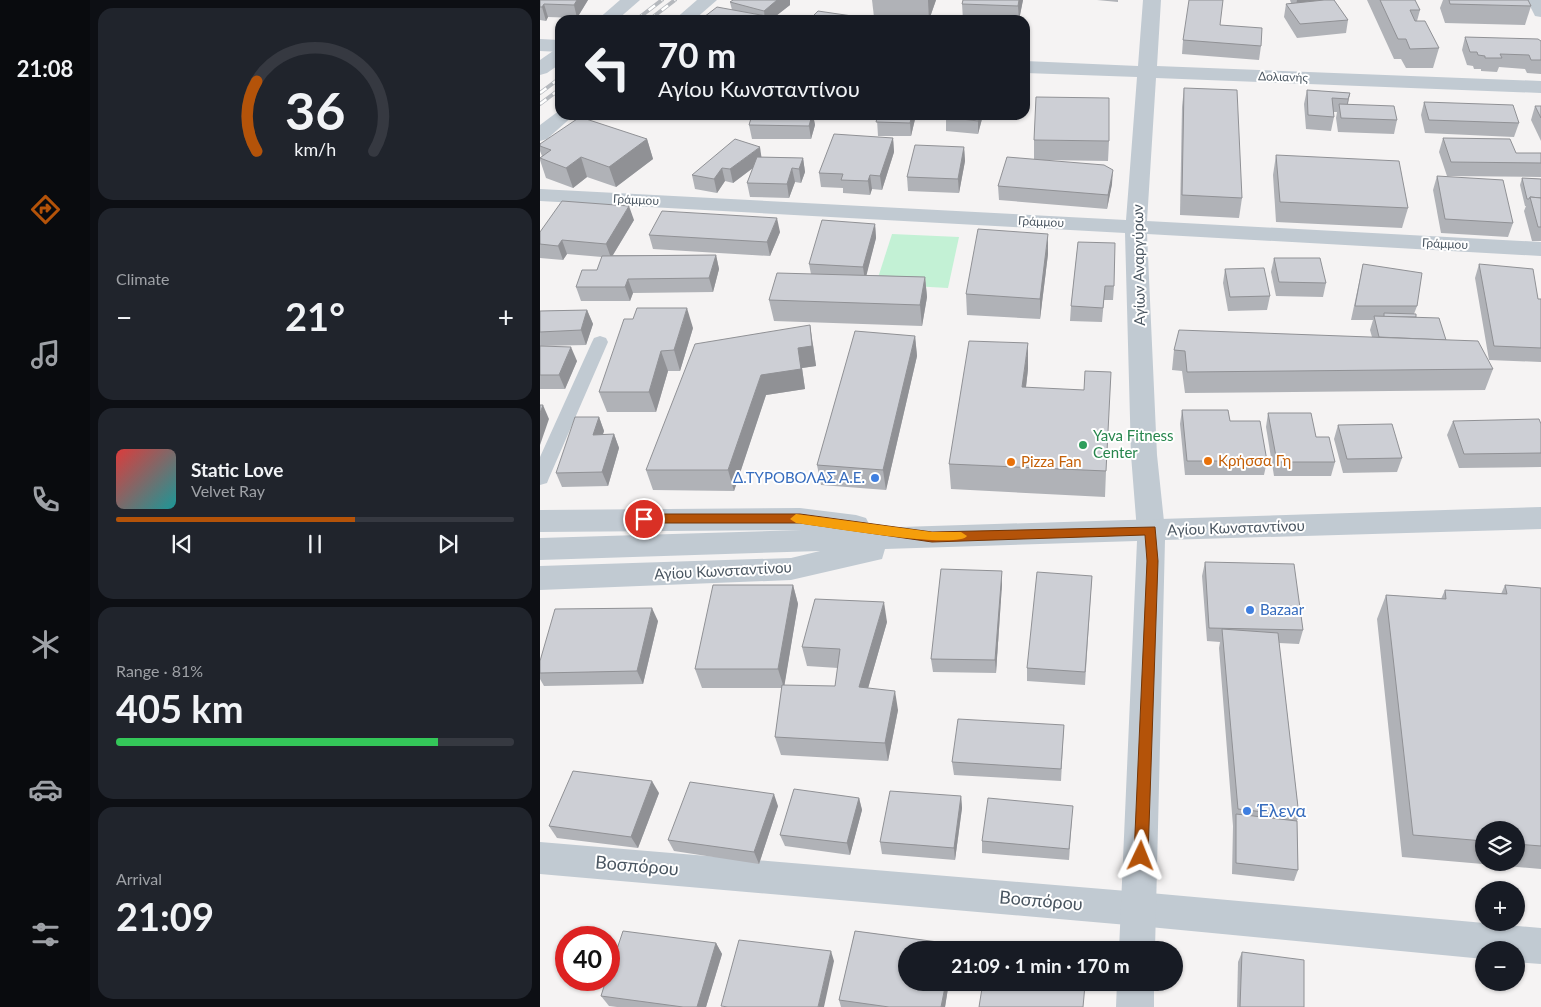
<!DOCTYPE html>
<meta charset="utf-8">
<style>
:root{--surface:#171b24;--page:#20242c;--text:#f1f3f6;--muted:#9ea1a6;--line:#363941;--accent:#b45309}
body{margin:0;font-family:Lato,sans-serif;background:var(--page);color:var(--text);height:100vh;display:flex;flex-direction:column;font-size:19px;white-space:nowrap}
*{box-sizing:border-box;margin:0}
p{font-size:16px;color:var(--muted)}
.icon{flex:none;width:28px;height:28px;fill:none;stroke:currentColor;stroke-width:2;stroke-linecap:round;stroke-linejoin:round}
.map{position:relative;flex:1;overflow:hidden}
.side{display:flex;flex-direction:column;gap:8px;padding:8px;background:#0d0f14;width:450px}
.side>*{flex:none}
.top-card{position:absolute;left:15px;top:15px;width:475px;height:105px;border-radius:15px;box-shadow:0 1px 4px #0004;background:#171b24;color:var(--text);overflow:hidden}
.controls{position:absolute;left:935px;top:821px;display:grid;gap:10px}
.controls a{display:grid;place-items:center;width:50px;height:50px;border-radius:50%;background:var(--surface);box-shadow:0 1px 4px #0004;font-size:25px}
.speed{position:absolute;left:15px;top:926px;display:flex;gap:10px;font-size:25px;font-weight:700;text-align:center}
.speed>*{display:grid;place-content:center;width:65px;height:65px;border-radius:50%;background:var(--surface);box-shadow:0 1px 4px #0004;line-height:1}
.speed .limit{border:8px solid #d22;background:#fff;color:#111}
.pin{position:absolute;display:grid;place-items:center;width:42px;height:42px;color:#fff;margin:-21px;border:2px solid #fff;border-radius:50%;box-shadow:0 1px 5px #0007}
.me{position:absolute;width:55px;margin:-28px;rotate:2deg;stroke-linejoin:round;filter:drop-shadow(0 0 4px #0008)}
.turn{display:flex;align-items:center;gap:18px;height:105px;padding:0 20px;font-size:22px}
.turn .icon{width:65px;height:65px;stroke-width:2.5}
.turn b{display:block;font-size:35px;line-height:42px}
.big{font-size:38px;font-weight:700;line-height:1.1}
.side .tile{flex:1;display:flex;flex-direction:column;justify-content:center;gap:8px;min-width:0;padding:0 18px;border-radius:15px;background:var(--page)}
.side .dial{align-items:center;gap:0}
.dial svg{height:130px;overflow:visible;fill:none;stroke:var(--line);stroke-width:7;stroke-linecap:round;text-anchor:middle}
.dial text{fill:var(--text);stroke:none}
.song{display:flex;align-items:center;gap:15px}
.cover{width:60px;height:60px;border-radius:8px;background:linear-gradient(135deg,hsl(0 70% 55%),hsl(180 70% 35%))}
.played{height:5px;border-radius:2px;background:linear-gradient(90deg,var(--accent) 60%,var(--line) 60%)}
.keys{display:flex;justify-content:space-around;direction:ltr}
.heat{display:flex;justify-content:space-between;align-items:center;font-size:28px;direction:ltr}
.charge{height:8px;border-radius:4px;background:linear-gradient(90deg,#34c759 81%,var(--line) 0)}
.trip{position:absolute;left:358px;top:941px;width:285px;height:50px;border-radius:25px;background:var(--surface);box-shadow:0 1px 4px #0004;font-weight:700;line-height:50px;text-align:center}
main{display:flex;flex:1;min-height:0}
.tab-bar{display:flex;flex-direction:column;width:90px;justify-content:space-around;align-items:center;background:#090b0e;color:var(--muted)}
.tab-bar .icon{width:35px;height:35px}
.tab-bar .active{color:var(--accent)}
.tab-bar b{font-size:22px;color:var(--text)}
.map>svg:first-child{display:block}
.green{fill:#c3f1d5}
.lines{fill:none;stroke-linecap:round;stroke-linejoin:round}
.service{fill:#c1cad2;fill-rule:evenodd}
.minor{fill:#c1cad2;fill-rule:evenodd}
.tertiary{fill:#c1cad2;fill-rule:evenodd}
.rail-casing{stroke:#b5b8bd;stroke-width:4}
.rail{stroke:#fff;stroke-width:2.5;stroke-dasharray:8;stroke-linecap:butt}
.wall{fill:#b0b2b7;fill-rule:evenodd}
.shaded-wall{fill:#909195}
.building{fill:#cdcfd5;stroke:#909195}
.route{fill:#b45309;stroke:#753606}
.slow{fill:#f59e0b}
.leisure-dot{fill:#2e9e5b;stroke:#fff;stroke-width:2}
.food-dot{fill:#e8710a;stroke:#fff;stroke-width:2}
.shop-dot{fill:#3f7fe0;stroke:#fff;stroke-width:2}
.labels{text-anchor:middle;stroke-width:4;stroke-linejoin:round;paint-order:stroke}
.far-street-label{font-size:12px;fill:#4a5661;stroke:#fff}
.street-label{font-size:15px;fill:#4a5661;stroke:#fff}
.leisure-label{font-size:15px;fill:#27864d;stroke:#fff;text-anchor:start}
.food-label{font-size:15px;fill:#c56008;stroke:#fff;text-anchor:start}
.shop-label{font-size:15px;fill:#366cbe;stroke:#fff;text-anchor:end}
.near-shop-label{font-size:18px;fill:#366cbe;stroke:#fff;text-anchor:start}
.near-street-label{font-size:18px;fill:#4a5661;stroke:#fff}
</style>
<main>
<nav class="tab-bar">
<b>21:08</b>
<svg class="icon active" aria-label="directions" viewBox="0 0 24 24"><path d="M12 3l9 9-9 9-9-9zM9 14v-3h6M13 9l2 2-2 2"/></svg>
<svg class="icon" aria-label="music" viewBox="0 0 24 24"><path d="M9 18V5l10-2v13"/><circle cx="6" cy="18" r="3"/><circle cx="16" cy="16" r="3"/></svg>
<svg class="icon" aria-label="phone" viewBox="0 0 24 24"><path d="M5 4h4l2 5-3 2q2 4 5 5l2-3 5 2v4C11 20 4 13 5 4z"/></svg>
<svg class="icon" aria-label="climate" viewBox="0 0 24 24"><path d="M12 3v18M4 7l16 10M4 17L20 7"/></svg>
<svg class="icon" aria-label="car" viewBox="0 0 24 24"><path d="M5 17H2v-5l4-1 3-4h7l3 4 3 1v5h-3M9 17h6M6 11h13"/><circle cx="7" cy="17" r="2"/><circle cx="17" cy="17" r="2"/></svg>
<svg class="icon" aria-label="filters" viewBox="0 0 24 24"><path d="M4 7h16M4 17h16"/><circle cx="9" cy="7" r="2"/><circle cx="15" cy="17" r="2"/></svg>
</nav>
<section class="side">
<div class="tile dial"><svg viewBox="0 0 100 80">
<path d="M14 69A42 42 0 1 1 86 69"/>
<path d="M14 69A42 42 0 0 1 14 26" stroke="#b45309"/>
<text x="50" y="56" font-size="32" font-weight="700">36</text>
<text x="50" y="72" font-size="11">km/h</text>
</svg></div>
<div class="tile"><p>Climate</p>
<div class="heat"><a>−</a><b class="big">21°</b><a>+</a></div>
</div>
<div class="tile">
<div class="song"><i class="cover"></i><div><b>Static Love</b><p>Velvet Ray</p></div></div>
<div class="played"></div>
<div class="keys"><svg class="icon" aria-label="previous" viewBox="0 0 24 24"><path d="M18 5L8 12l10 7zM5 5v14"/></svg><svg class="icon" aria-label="pause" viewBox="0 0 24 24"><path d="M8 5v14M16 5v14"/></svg><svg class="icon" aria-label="next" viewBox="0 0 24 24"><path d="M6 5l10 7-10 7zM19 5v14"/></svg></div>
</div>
<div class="tile"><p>Range · 81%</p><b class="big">405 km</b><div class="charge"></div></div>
<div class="tile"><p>Arrival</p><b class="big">21:09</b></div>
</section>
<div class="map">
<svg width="1001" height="1007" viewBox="0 0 1001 1007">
<rect width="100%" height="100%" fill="#f5f3f3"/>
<polygon class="green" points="352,234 419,237 408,288 336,284"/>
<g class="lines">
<polygon class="service" points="60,336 66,338 68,342 9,478 7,483 0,485 0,457 52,342 54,338"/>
<g class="minor">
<polygon points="603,0 621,0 617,66 1001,81 1001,93 616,78 607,221 1001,242 1001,256 607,234 617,455 625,531 621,539 611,542 601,539 597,531 591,455 585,233 0,201 0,189 586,220 597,77 485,73 485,61 598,66"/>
<polygon points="987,0 1001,0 1001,17 995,16"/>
<polygon points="0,39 20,40 20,52 0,51"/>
<polygon points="0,842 599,892 1001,928 1001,964 976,962 976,950 944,950 944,959 599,926 0,874"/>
</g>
<g class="tertiary">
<polygon points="80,0 100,0 77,20 57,20"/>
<polygon points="157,0 177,0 154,20 134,20"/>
<polygon points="20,49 20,64 7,73 0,75 0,60 13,51"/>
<polygon points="20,110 20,115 34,115 7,139 0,141 0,125"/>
<polygon points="1001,507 1001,529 625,540 615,950 579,950 597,541 345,549 342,559 251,580 0,590 0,566 251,558 280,551 0,560 0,538 262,530 0,532 0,510 260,508 316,515 326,518 330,526 329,528"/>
<polygon points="577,982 614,982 614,1007 576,1007"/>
</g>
<g class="rail-casing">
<g id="rail">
<polyline points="96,20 122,0"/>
<polyline points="109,20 135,0"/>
<polyline points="0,93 20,78"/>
<polyline points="0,104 20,89"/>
</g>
</g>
<use href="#rail" class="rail"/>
</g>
<g class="wall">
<polygon points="0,0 48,0 37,18 8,17 6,21 0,20"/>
<polygon points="193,0 250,0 250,5 234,17 248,20 165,20 164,17 192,10 190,2"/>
<polygon points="332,0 396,0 389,20 334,17"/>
<polygon points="423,0 483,0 479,20 423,20 422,4"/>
<polygon points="557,0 578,0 578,2"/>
<polygon points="750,0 794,0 808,20 806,33 757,38 744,17 746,4 751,3"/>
<polygon points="827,0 875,0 880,10 877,21 899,48 893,68 866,68 861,59 854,59"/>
<polygon points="903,0 988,0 991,6 985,25 905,23 900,8"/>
<polygon points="680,25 721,46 719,60 642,54 643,40"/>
<polygon points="925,37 1001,41 1001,74 987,73 985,69 959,67 957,72 941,71 941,69 934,69 933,66 927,65 922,50"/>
<polygon points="644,88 702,198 699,218 640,215 642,107"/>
<polygon points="767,90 810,93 808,104 857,120 854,134 798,132 796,118 797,112 794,112 794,117 791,131 766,129 764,104"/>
<polygon points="884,102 979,123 974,137 885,133 881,115"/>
<polygon points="995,106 1001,106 1001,141 991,120"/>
<polygon points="212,115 273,115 275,125 271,139 212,139 209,125"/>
<polygon points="321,115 376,115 371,136 338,136 337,120 321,120"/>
<polygon points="406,115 443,115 438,134 406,131"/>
<polygon points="353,138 354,152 342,190 332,189 330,195 303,193 303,188 281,187 279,173"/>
<polygon points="903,138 976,153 1001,153 1001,177 907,176 899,152"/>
<polygon points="107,139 113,159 76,187 47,177 33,188 6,178 0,160 0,158 2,156 0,151 0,144"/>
<polygon points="494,140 569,141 568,161 504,160 572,184 567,209 459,200 458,186 494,159"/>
<polygon points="424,147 425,161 419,193 368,191 367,177"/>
<polygon points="736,155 868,208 862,228 736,222 733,175"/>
<polygon points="221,157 263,158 265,172 261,183 255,182 249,198 210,197 207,183 213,168 193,183 185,181 177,193 155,189 152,175"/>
<polygon points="897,176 973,223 968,237 901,233 893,190"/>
<polygon points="982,178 1001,179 1001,241 992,241 984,211 986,206 985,206 980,185"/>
<polygon points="94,220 73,255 176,255 179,269 173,292 93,293 90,301 41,301 36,287 57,270 62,257 27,254 23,260 0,258 0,232"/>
<polygon points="335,224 336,238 326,275 385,277 387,297 382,326 234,321 229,300 271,274 269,264"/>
<polygon points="240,232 230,256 113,249 109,235"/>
<polygon points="538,242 574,286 573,300 564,300 562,322 530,321 531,306"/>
<polygon points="508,254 500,319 427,315 426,294"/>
<polygon points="734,258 786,283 783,297 736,296 731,272"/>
<polygon points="823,264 877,306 874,314 876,317 906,340 953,369 945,390 645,393 642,371 632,370 634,350 832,337 830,330 833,320 811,320"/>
<polygon points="939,264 998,299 1001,299 1001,362 949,360 935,278"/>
<polygon points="685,269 730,296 727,310 688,311 683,283"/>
<polygon points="47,310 53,324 46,345 0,346 0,311"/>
<polygon points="153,328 140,371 128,371 116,412 67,412 59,392"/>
<polygon points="375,336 377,356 346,490 281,485 277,465"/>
<polygon points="273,345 276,366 262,368 265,389 226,395 194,491 113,490 106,470"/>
<polygon points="0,346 37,361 25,389 0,389"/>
<polygon points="488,369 486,387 566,471 565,497 411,489 409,464"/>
<polygon points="642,410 690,421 727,461 724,475 645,475 640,424"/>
<polygon points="728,413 776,437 795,462 791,476 734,476 726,427"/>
<polygon points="59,417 64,431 63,434 74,434 79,448 68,486 22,487 16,473"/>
<polygon points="913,421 1001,424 1001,467 919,468 907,435"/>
<polygon points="798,425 862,458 857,472 803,473 794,439"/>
<polygon points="665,562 763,630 759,644 739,643 759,816 757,821 758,870 754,881 692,874 693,826 679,648 680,642 667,641 662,576"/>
<polygon points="552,576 545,685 487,681 487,668"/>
<polygon points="462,584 456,673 393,672 391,659"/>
<polygon points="253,585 258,604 244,686 295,686 298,668 267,666 262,647 347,622 328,688 358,710 348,761 241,755 235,737 242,688 162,688 155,669"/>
<path d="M965,585l36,3v281l-139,-12 -25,-238 9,-24 55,4 4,-9 56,4zM944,830h32v32h-32z"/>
<polygon points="118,621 103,684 4,686 0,679 0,661"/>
<polygon points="524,725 521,781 414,775 412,762"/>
<polygon points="119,793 98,848 17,838 9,826"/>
<polygon points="421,796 422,808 415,860 342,854 340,842"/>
<polygon points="319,798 322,810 310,855 245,846 240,835"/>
<polygon points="238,806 219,864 134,851 128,840"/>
<polygon points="532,818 529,860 442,853 442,841"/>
<polygon points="315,931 413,944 414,950 366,950 366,982 409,982 405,1007 301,1007 299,1000"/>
<polygon points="176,943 182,954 166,1007 77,1007 69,1006 61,996"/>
<polygon points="702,952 764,1007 697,1007 698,962"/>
</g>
<g class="shaded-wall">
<polygon points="37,0 48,0 37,18 34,5"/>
<polygon points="237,0 250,0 250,5 231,20 225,20 224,11"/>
<polygon points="388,0 396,0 389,20 388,1"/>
<polygon points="479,0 483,0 479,20 478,6"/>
<polygon points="757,0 790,0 755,11"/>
<polygon points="4,4 8,17 6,21 2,7"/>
<polygon points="810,93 807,107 805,112 808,99"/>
<polygon points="272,115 273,115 275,125 271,139 269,126"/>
<polygon points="372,115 376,115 371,136 370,123"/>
<polygon points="439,115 443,115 438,134 438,121"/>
<polygon points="353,138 354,152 342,190 340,176"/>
<polygon points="107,139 113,159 76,187 69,167"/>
<polygon points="220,147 222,161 193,183 190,169"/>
<polygon points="424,147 425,161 419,193 418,179"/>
<polygon points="41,157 47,177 33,188 26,168"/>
<polygon points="263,158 265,172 261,183 259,169"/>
<polygon points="182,168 185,181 177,193 174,179"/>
<polygon points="252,168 255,182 249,198 247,184"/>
<polygon points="573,170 572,184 567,209 568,195"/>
<polygon points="330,175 332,189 330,195 328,181"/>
<polygon points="89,206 94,220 71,258 66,244"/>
<polygon points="237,218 240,232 230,256 227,242"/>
<polygon points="335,224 336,238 325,281 323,267"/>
<polygon points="508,234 508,254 500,319 500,299"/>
<polygon points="22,240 27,254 23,260 18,246"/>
<polygon points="176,255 179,269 173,292 169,278"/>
<polygon points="385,277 387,297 382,326 380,305"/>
<polygon points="88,279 93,293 90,301 85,287"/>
<polygon points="147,308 153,328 140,371 134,350"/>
<polygon points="47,310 53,324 46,345 41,330"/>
<polygon points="270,325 273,345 276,366 262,368 265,389 226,395 194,491 188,470 221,375 258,348"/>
<polygon points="375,336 377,356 346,490 343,470"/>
<polygon points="488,343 488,369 483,412 482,387"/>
<polygon points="31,347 37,361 25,389 19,375"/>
<polygon points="121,351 128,371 116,412 109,392"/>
<polygon points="3,405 9,419 0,445 0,413"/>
<polygon points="59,417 64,431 58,449 53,435"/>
<polygon points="74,434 79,448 68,486 62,472"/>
<polygon points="462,571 462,584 456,673 455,660"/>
<polygon points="253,585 258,604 244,688 238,669"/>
<polygon points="344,602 347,622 323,706 319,687"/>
<polygon points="112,608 118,621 103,684 97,671"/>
<polygon points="355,691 358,710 348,761 345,743"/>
<polygon points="112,781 119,793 98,848 91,837"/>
<polygon points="234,794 238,806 219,864 214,852"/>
<polygon points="421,796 422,808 415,860 414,848"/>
<polygon points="319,798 322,810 310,855 307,843"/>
<polygon points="176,943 182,954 166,1007 157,1007"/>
<polygon points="291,951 294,961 284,1007 278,1007"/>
<polygon points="406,982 409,982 405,1007 401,1007"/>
</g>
<g class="building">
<polygon points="0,0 37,0 34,5 4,4 2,7 0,7"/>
<polygon points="193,0 237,0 224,11 190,2"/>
<polygon points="423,0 479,0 478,6 422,4"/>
<polygon points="649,0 683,0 680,25 722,28 721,46 643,40"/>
<polygon points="784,0 794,0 808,20 760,24 746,4"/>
<polygon points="840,0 875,0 880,10 870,10 875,21 885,21 899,48 870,49 866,39 858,39"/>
<polygon points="909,0 988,0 991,6 910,4"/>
<polygon points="177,7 248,20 177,20 164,17"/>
<polygon points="278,11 312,16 308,20 269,20"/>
<polygon points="317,18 361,20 316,20"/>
<polygon points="925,37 998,39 1001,41 1001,60 991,60 989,55 960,54 962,58 945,58 945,56 938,55 937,52 930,52"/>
<polygon points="644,88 697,90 702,198 642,195"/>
<polygon points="767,90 810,93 808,99 792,98 794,117 768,115"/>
<polygon points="496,97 569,98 569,141 494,140"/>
<polygon points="884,102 973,105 979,123 889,120"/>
<polygon points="799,104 854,106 857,120 801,118"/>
<polygon points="995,106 1001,106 1001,118"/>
<polygon points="212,115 272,115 269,126 209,125"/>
<polygon points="338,115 372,115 370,123 336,122"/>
<polygon points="406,115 439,115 438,121 406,117"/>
<polygon points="40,117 107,139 69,167 41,157 26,168 0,158 11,150 0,146 0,144"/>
<polygon points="294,134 353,138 340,176 330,175 328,181 301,180 303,174 279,173"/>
<polygon points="903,138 970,139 976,153 1001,153 1001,163 911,162"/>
<polygon points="195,139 220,147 190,169 182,168 174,179 152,175"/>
<polygon points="375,145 424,147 418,179 367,177"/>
<polygon points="736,155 859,161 868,208 740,202"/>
<polygon points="217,157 263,158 259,169 252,168 247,184 207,183"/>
<polygon points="467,157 564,165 573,170 568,195 458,186"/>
<polygon points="897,176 963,180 973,223 905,219"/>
<polygon points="982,178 1001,179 1001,198 990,197 989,199 987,199"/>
<polygon points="990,197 1001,198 1001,227 998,227"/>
<polygon points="22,201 89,206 66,244 22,240 18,246 0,244 0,232"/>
<polygon points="122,211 237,218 227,242 109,235"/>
<polygon points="282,220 335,224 323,267 269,264"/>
<polygon points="438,229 508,234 500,299 426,294"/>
<polygon points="538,242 575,243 574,286 565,286 563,308 531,306"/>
<polygon points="176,255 169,278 88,279 85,287 36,287 42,270 57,270 62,256"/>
<polygon points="734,258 780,258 786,283 739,282"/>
<polygon points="823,264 882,273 877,306 815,306"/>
<polygon points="939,264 993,269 998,299 1001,299 1001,348 954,346"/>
<polygon points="724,268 730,296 690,297 685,269"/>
<polygon points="237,273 385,277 380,305 229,300"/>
<polygon points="97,308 147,308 134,350 121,351 109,392 59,392 84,319 93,319"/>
<polygon points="47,310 41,330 0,332 0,311"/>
<polygon points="844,313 876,314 876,317 844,317"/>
<polygon points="834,316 899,318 906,340 839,337"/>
<polygon points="270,325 272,346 258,348 261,369 221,375 188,470 106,470 155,344"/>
<polygon points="639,330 938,341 953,369 647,372 645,351 634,350"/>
<polygon points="315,331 375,336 343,470 277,465"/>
<polygon points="429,341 488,343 482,387 544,390 545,371 571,372 566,471 409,464"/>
<polygon points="0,346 31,347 19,375 0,375"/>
<polygon points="0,405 3,405 0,413"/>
<polygon points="642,410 688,410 690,421 720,421 727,461 647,461"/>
<polygon points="728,413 771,413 776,437 789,437 795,462 737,462"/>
<polygon points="35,417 59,417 53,435 74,434 62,472 16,473"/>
<polygon points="999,419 1001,424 1001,453 924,454 913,421"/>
<polygon points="852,424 862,458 807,459 798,425"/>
<polygon points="665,562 754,564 763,630 669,628"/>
<polygon points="401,569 462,571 455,660 391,659"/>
<polygon points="497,572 552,576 545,672 487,668"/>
<polygon points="173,585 253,585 238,669 155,669"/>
<polygon points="965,585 1001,588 1001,846 976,844 976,830 944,830 944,841 873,835 846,595 906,599 905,590 967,594"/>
<polygon points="275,599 344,602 319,687 355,691 345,743 235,737 242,685 295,686 300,649 262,647"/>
<polygon points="112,608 97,671 0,673 0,661 15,609"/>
<polygon points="682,629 738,633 759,816 698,809"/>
<polygon points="418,719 524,725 521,769 412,762"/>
<polygon points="33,771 112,781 91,837 9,826"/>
<polygon points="150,782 234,794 214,852 128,840"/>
<polygon points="254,789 319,798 307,843 240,835"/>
<polygon points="350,791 421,796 414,848 340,842"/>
<polygon points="448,798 533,806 529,849 442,841"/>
<polygon points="696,814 757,821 758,870 696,863"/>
<polygon points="83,931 176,943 157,1007 143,1007 61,996 66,980 69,980 69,973"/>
<polygon points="315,931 413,944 412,950 366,950 366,982 406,982 401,1007 349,1007 299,1000"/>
<polygon points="199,940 291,951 278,1007 188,1007 181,1006"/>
<polygon points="702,952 764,960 764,1007 700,1007"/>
<polygon points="443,982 525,982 545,985 543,1007 439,1007"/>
</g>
<polygon class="route" points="104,514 260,514 392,532 615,527 618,561 608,856 606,860 601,862 596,860 594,856 607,561 605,535 392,542 260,523 104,523 98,519"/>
<path class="slow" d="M256,514l136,18h29l6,4c-8,14 -148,-10 -171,-13l-6,-4z"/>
<circle class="leisure-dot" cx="543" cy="445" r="5"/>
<g class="food-dot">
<circle cx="668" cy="461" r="5"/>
<circle cx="471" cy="462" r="5"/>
</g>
<g class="shop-dot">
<circle cx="335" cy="478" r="5"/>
<circle cx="710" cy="610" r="5"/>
<circle cx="707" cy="811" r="5"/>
</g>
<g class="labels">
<g class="far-street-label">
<text transform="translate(743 77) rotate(2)" y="4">Δολιανής</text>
<text transform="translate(96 200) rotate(3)" y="4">Γράμμου</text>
<text transform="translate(501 222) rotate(3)" y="4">Γράμμου</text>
<text transform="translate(905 244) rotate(3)" y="4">Γράμμου</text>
</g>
<g class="street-label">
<text transform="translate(599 265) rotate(-91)" y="5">Αγίων Αναργύρων</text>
<text transform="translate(696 528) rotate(-2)" y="5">Αγίου Κωνσταντίνου</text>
<text transform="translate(183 571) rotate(-3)" y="5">Αγίου Κωνσταντίνου</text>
</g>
<g class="leisure-label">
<text x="553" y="441">Yava Fitness<tspan x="553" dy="17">Center</tspan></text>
</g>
<g class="food-label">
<text x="678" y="466">Κρήσσα Γη</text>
<text x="481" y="467">Pizza Fan</text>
</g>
<g class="shop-label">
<text x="325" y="483">Δ.ΤΥΡΟΒΟΛΑΣ Α.Ε.</text>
<text x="720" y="615" text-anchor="start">Bazaar</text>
</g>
<g class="near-shop-label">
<text x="717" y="817">Έλενα</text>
</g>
<g class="near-street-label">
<text transform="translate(97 866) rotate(5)" y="6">Βοσπόρου</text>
<text transform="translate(501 901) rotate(5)" y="6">Βοσπόρου</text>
</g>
</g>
</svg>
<div class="controls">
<a><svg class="icon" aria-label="layers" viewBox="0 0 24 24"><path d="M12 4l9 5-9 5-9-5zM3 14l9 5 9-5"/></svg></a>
<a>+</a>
<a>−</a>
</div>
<div class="speed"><div class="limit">40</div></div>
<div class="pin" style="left:104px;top:519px;background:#d93025"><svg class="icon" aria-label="arrive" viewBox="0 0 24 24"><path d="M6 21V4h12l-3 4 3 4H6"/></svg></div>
<svg class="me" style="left:601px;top:856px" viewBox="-20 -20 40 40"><path d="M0-17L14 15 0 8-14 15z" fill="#b45309" stroke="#fff" stroke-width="4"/></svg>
<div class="trip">21:09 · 1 min · 170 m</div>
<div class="top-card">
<div class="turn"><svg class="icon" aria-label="left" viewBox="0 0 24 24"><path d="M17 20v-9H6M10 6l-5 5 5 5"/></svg><div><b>70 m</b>Αγίου Κωνσταντίνου</div></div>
</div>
</div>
</main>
